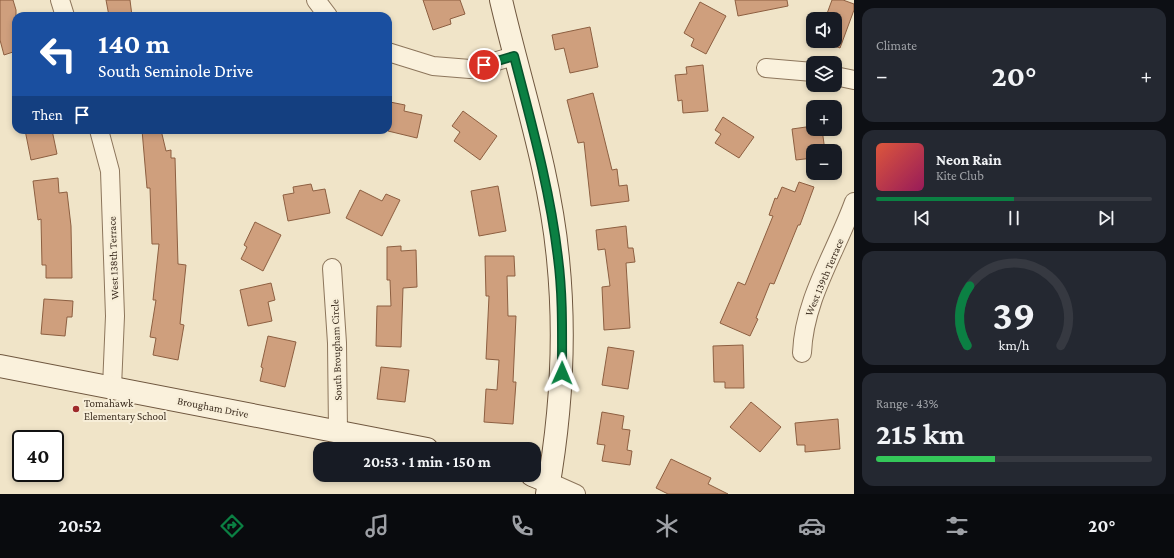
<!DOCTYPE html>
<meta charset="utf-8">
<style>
:root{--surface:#171b24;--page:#242831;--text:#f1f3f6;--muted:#9ea1a6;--line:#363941;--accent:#0b8043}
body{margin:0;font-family:"Crimson Pro",serif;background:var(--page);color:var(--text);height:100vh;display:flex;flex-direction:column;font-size:15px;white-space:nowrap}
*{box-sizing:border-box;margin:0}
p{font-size:13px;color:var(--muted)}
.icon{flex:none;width:22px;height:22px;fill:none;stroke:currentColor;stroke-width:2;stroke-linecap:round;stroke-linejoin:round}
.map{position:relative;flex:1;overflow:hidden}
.side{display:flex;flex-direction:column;gap:8px;padding:8px;background:#0d0f14;width:320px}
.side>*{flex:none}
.top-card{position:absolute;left:12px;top:12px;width:380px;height:122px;border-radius:12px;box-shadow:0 2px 6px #0003;background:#1a4fa0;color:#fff;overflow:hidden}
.controls{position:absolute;left:806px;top:12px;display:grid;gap:8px}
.controls a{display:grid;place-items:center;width:36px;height:36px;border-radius:8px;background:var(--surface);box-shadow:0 2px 6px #0003;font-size:20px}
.speed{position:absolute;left:12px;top:430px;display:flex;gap:8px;font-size:20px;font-weight:700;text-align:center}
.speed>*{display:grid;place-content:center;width:52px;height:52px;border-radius:50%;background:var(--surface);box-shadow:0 2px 6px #0003;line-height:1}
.speed .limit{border:2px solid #111;border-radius:6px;background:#fff;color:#111}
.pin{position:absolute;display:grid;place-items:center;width:34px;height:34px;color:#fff;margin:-17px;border:2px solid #fff;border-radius:50%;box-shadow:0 1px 4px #0007}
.me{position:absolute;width:44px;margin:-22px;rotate:1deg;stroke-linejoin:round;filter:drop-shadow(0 0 3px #0008)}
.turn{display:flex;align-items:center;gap:14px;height:84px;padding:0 20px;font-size:18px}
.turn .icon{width:52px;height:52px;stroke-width:2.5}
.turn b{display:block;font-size:28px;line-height:34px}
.then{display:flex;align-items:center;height:38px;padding:0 20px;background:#0003;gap:8px;font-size:15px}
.big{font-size:30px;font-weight:700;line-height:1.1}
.side .widget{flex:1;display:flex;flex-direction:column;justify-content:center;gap:6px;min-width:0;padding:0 14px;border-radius:12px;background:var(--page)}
.side .dial{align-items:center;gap:0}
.dial svg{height:104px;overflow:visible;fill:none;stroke:var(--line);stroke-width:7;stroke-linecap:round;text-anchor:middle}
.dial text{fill:var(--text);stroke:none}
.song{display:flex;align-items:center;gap:12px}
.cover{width:48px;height:48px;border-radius:6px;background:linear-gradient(135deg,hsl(10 70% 55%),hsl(330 70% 35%))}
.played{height:4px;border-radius:2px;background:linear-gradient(90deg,var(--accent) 50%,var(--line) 50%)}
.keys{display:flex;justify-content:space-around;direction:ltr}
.heat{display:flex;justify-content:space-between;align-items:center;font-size:22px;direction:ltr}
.charge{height:6px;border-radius:3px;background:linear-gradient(90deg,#34c759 43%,var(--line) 0)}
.trip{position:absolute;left:313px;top:442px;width:228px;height:40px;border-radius:12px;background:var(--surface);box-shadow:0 2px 6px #0003;font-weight:700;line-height:40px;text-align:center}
.tab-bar{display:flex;height:64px;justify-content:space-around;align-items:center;background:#090b0e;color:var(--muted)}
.tab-bar .icon{width:28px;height:28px}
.tab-bar .active{color:var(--accent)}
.tab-bar b{font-size:18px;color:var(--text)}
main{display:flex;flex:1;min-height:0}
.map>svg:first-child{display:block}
.building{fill:#cf9f7d;stroke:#8d5f41}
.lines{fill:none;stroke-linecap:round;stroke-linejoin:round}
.street-casing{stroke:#8d765c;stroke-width:20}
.secondary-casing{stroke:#6f573f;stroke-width:24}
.street{stroke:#faf1dc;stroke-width:18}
.secondary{stroke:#faf1dc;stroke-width:22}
.route-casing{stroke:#07532c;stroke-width:10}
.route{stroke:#0b8043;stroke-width:7}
.poi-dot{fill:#9e2a2b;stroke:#f7eed8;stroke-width:1.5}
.labels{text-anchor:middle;stroke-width:4;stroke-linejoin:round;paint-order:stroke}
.street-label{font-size:11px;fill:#3d2e20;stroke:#f7eed8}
.poi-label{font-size:11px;fill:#3d2e20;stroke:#f7eed8;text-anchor:start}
</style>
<main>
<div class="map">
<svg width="854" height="494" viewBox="0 0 854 494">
<rect width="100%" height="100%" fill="#f0e4c8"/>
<g class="building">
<polygon points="0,0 13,0 16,10 16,51 4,55 0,40"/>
<polygon points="106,0 130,0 132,16 109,16"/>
<polygon points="423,0 460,0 465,14 450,19 451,24 433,30"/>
<polygon points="735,0 787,0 788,6 738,16"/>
<polygon points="832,0 843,0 854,4 854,10 840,48 824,42 835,41 835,19 825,19"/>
<polygon points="700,2 726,16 706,54 691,46 694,39 684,33"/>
<polygon points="590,27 598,67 570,73 564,48 555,50 552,35"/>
<polygon points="703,65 708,111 683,113 682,100 678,101 675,75 687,74 686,67"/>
<polygon points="593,93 612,170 617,169 619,186 627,185 629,201 591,206 584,142 578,143 567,100"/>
<polygon points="390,102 405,105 404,111 422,115 417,138 388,131"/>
<polygon points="463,111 497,136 480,160 454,141 460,132 452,126"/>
<polygon points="723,117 754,137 739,158 715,143 721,134 715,130"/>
<polygon points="813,126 813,129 822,129 825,151 813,151 813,158 796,160 792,129"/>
<polygon points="25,130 52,130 57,154 31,160"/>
<polygon points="142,130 161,130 166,151 171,150 171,158 175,158 178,264 186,265 180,324 184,325 178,360 153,355 156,338 150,337 156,300 153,300 159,244 152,244 150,188 147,188"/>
<polygon points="58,178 59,193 67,192 71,226 72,278 46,278 46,265 42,265 41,219 38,220 33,181"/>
<polygon points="799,182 814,187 800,225 798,225 774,284 770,283 756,318 758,319 750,336 720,323 738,282 745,285 773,216 769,215 775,198 777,199 782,187 795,192"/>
<polygon points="311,184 313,191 325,189 330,213 288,221 283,195 294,193 293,187"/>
<polygon points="498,186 506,231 479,236 471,191"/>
<polygon points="360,190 382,201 386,194 400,200 382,236 346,218"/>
<polygon points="255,222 281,235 263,271 241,259 247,247 244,245"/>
<polygon points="626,226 628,248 633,248 635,262 626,263 630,328 604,330 602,287 610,286 605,249 598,250 596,230"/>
<polygon points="401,246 401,251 416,250 417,287 403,288 401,347 376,346 377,306 391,306 390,280 387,280 387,247"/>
<polygon points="485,256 514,256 515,276 507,276 508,316 516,316 513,382 516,382 513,424 484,422 486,389 497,390 499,360 486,359 489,296 486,296"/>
<polygon points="271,283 275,300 268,302 272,321 248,326 240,290"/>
<polygon points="44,299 73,301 72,317 67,317 65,336 41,334"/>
<polygon points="268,336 296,342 285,387 260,381 263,368 261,367"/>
<polygon points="743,345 744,388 725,388 725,382 714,382 713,346"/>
<polygon points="608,347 634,351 628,389 602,385"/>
<polygon points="381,367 409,370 405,402 377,399"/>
<polygon points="751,402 781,427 760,452 730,427"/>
<polygon points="602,412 624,416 622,429 630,430 627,450 632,451 630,465 602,461 605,445 597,444"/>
<polygon points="838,419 840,449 805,452 805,445 797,445 795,423"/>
<polygon points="671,459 711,478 708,484 728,494 668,494 656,488"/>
</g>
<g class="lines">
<g class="street-casing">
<g id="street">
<polyline points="60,0 65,16"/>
<polyline points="316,0 328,16"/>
<polyline points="388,52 433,66 470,69 514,56"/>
<polyline points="766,68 813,72"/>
<polyline points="835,76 854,80"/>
<polyline points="99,130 110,171 115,316 112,387"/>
<polyline points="332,268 337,343 338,431"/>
<path d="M802,353c2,-54 34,-101 52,-151"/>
<polyline points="549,482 576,494"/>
</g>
</g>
<g class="secondary-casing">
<g id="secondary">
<path d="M501,0c20,86 49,172 57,259 8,79 3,157 -11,235"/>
<polyline points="0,366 427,449"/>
<polyline points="532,475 549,482"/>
</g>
</g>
<use href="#street" class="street"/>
<use href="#secondary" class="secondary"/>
</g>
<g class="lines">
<g class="route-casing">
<path id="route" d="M484,65l30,-9c17,66 36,133 44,202 5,38 4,77 4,115"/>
</g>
<use href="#route" class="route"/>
</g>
<circle class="poi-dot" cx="76" cy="409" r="4"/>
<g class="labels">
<g class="street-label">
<text transform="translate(113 258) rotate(-92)" y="4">West 138th Terrace</text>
<text transform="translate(824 277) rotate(-67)" y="4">West 139th Terrace</text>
<text transform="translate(336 350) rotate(-92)" y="4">South Brougham Circle</text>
<text transform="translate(213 407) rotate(11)" y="4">Brougham Drive</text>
</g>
<g class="poi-label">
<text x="84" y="407">Tomahawk<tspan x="84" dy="13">Elementary School</tspan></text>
</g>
</g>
</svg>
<div class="controls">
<a><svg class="icon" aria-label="sound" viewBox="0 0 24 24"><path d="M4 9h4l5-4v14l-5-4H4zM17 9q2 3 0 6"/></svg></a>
<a><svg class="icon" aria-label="layers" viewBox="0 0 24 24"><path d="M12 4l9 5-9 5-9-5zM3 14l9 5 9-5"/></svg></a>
<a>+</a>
<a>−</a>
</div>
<div class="speed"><div class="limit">40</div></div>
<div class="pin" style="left:484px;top:65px;background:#d93025"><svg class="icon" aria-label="arrive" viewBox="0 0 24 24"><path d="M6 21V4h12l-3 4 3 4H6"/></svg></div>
<svg class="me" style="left:562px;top:373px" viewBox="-20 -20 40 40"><path d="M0-17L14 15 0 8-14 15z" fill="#0b8043" stroke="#fff" stroke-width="4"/></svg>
<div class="trip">20:53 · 1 min · 150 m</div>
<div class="top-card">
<div class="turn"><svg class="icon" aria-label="left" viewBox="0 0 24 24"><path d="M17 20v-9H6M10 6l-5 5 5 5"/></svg><div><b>140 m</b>South Seminole Drive</div></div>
<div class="then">Then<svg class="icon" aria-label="arrive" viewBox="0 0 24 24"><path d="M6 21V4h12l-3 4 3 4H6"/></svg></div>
</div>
</div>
<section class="side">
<div class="widget"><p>Climate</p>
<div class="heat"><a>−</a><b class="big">20°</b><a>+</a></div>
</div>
<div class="widget">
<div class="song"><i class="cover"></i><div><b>Neon Rain</b><p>Kite Club</p></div></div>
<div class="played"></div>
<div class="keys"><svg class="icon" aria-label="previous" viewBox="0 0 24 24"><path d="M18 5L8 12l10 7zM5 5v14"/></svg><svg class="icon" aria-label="pause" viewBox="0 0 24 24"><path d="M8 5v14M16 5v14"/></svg><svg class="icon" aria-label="next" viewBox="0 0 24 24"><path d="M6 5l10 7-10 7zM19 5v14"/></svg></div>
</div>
<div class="widget dial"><svg viewBox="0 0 100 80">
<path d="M14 69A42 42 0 1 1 86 69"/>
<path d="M14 69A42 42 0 0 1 16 23" stroke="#0b8043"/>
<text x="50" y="56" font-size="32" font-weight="700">39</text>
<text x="50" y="72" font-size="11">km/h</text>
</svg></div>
<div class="widget"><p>Range · 43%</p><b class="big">215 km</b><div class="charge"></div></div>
</section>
</main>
<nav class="tab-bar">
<b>20:52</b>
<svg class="icon active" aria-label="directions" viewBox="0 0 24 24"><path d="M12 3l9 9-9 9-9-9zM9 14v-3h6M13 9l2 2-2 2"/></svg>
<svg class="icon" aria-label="music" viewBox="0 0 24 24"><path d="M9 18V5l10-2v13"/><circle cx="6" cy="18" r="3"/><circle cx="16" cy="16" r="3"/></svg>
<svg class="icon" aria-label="phone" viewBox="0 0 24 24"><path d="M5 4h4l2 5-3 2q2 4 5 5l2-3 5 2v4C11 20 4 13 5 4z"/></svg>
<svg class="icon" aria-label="climate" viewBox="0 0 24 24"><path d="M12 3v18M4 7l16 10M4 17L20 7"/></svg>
<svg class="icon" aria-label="car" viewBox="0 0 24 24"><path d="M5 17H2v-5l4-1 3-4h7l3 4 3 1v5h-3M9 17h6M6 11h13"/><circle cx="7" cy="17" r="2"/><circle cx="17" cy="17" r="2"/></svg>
<svg class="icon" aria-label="filters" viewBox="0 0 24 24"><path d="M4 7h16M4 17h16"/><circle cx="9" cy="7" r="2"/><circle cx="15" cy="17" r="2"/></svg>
<b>20°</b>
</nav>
